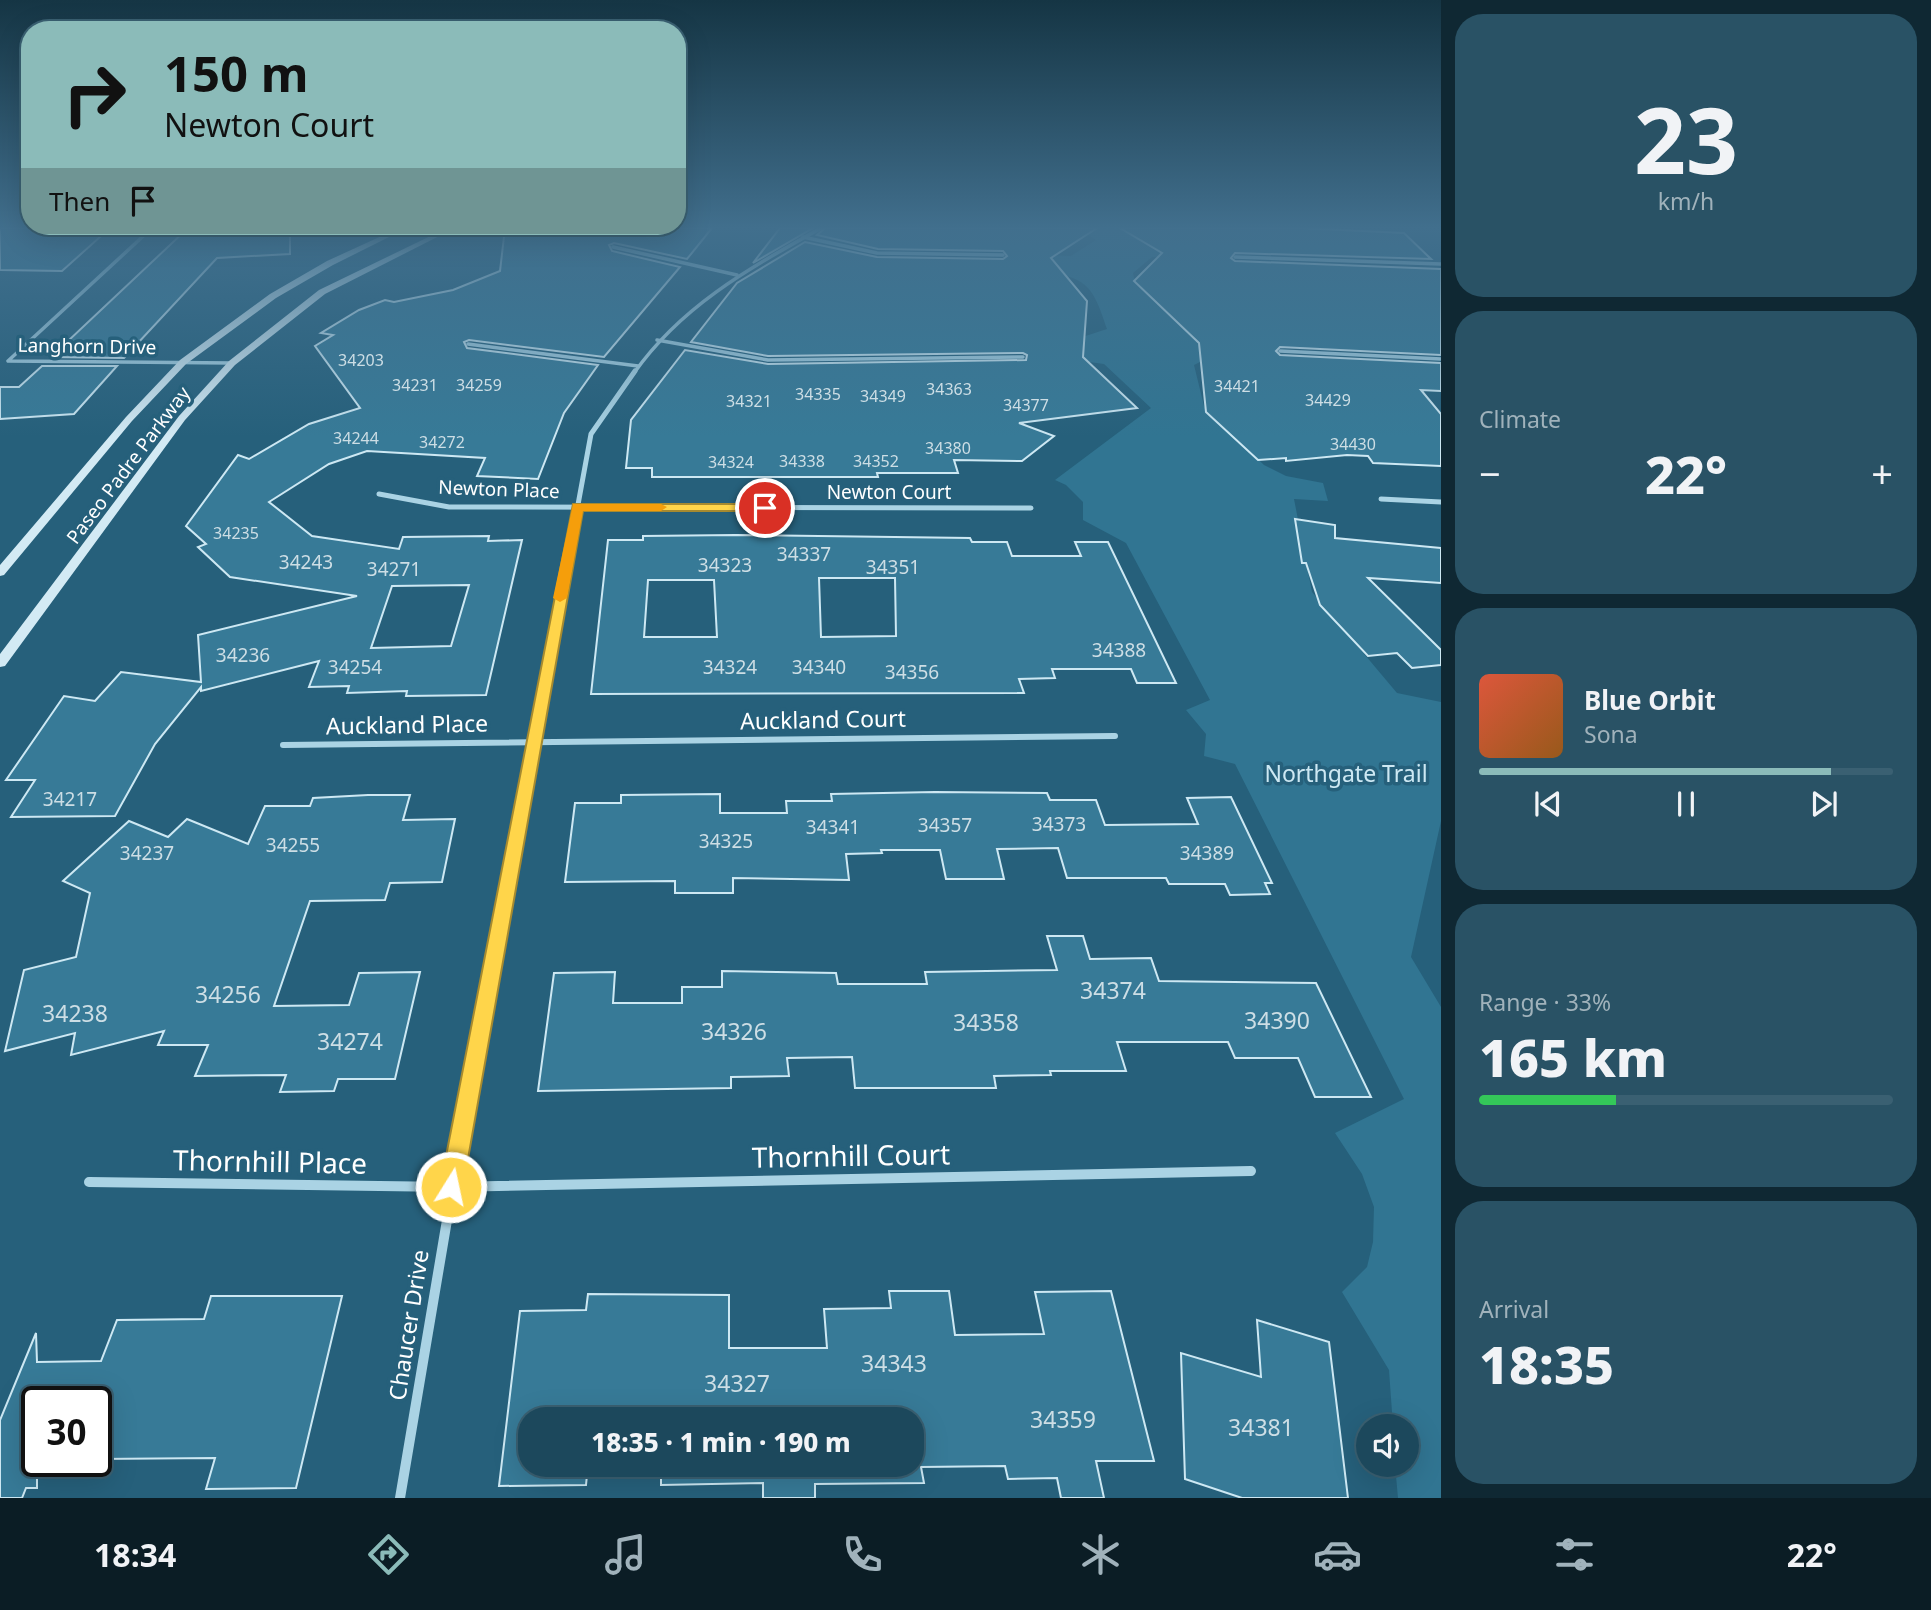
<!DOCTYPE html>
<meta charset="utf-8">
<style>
:root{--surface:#1c485c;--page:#295265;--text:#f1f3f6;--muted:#a0b2bb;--line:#3a6072;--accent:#8bbbb9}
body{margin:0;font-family:"Noto Sans",sans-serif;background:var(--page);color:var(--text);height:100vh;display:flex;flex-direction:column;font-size:26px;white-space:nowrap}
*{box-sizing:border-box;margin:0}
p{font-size:23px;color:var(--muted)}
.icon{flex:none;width:38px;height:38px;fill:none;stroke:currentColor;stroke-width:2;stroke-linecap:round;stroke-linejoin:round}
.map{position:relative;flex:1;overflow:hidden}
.panel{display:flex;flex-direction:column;gap:14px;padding:14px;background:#0f2833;width:490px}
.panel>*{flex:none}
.top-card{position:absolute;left:21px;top:21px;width:665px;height:214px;border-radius:28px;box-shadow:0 7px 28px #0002,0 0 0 2px var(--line);background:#8bbbb9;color:#111;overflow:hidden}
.fabs{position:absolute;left:1356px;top:1414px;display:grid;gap:14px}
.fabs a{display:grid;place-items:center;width:63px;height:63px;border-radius:50%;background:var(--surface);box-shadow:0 7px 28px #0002,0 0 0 2px var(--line);font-size:35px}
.speed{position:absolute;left:21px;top:1386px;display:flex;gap:14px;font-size:35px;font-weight:700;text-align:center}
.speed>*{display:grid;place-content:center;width:91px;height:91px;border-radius:50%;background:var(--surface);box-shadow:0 7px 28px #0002,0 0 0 2px var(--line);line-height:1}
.speed .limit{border:4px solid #111;border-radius:10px;background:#fff;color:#111}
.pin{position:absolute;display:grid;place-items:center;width:60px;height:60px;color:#fff;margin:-30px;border:4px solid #fff;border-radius:50%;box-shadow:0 2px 7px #0007}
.me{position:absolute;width:77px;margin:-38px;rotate:10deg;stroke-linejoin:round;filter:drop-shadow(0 0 5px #0008)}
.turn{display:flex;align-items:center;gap:24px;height:147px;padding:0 28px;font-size:32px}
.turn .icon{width:91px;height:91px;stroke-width:2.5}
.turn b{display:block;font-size:49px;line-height:60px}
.then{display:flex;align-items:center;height:66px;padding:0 28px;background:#0003;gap:14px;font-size:26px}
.big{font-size:52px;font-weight:800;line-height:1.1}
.panel .widget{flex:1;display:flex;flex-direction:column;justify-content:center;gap:10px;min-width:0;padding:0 24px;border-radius:28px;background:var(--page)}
.panel .dial{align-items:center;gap:0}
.dial b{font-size:91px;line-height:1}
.song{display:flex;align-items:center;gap:21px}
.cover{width:84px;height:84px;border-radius:10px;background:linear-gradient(135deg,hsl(10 70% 55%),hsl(30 70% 35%))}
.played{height:7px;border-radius:4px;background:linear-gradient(90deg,var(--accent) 85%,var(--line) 85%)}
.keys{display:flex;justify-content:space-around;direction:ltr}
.heat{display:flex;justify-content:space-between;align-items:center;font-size:38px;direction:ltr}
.charge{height:10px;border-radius:5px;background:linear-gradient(90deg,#34c759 33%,var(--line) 0)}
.trip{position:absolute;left:518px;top:1407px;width:406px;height:70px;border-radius:28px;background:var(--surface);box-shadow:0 7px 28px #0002,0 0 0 2px var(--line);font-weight:800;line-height:70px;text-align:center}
.dock{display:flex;height:112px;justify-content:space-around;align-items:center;background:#0b1d25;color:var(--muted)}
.dock .icon{width:49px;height:49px}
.dock .on{color:var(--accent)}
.dock b{font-size:32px;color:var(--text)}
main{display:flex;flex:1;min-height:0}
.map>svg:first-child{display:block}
.green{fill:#317592}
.building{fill:#377a97;stroke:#cde8f3;stroke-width:2;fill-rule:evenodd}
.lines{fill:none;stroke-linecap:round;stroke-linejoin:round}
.street-far4{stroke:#aad3e4;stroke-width:3.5}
.street-far3{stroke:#aad3e4;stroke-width:5}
.street-far2{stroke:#aad3e4;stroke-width:6}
.street-far1{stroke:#aad3e4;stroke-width:8}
.street{stroke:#aad3e4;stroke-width:10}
.secondary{fill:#d3eaf4;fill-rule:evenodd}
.route{fill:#ffd54a;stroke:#a68a30;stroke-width:2}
.slow{fill:#f59e0b}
.labels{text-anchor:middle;stroke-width:7;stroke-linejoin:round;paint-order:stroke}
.far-number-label{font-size:16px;fill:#cddee5}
.far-street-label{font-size:19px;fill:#fff;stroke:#26607b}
.number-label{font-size:19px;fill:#cddee5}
.street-label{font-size:23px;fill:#fff;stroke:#26607b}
.park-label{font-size:23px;fill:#cde8f3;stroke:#26607b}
.near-number-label{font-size:23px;fill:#cddee5}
.near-street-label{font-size:28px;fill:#fff;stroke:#26607b}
</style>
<main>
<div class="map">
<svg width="1441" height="1498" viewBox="0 0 1441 1498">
<rect width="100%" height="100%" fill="#26607b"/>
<path class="green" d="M1079,228h44l30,18 33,10 -34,1 -19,16 1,5 78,78 -18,9 10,41 60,59 22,11 37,7 5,18 -34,-2 18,93 85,101 44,9v119l-30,136 30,50v491h-43l-3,-33h12v-39h-14l-4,-56 -47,-78 25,-25 6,-25 1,-35 -12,-33 -27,-41 69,-34 -169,-335 -31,-8 2,-22 -20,-24 24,-10 -84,-157 -43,-23v-18l-17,-17 -11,-5 96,-72 -47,-44 -30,-4 -13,-16 46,-15c-17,-53 -23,-48 -73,-62l6,-12 31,1 25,-16z"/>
<g class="building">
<polygon points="0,228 110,228 62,271 0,270"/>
<path d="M505,228h207l-25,31 -73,-16 -5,2 3,6 68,16 -76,90 -135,-17 -5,2 3,6 131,17 -34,48 -26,66 -61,-3 8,-18 -118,-7 -38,13 -60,38 43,34 87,13 4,-12 86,-1 -1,5 34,-1 -36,155 -80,1 1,-5 -60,2 2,-7 -40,1 10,-26 -118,30v-4l-46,57 -40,72 -104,1 24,-37h-29l58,-84 31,5 26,-29 80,10 -3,-47 159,-39 -127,-19 -32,-30 8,-3 -20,-18 52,-71 11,4 60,-35 51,-16 -45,-62 18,-11 -12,-2 38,-23 26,-10 9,2 59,-12 47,-19zM469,585l-18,61 -80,2 21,-62z"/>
<polygon points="780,228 813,228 753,263"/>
<polygon points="825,228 1097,228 1051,258 1087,301 1083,357 1137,408 1019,423 1054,436 1022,461 954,460 958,473 877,473 878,477 652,477 652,468 626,468 631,420 685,350 768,364 1026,360 1027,355 1023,353 768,356 691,342 737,283 805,242 877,257 1003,259 1007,256 1003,251 878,249 817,235"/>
<polygon points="1120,228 1300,228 1404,233 1431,259 1235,253 1231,258 1235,261 1441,269 1441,355 1280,347 1276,351 1280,355 1441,363 1441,391 1421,390 1441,414 1441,466 1373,463 1368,456 1347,455 1286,461 1286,458 1258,460 1206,412 1199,343 1134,281 1162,253"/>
<polygon points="187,229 290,229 290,254 217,258 124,358 51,357"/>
<polygon points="42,366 117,366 74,414 0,419 0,387 19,387"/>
<polygon points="1295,519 1335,525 1335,538 1441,548 1441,583 1368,578 1441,650 1441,665 1412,668 1397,653 1368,656 1320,605 1306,563 1302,563"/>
<path d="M735,535l235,3 2,4h35l5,14h69l-6,-14h33l68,141h-39l-6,-14h-79l3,9 -36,1 5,14 -433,1 17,-154h35v-4zM819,578h76l1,58 -75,1zM648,580h66l3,57h-73z"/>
<polygon points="935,792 1047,793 1050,800 1096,800 1105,825 1198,824 1187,798 1231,797 1272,883 1265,883 1270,894 1230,895 1225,884 1169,884 1166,878 1067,878 1058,848 997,849 1004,879 946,879 940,850 881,850 882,853 846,854 849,880 733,878 733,893 675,893 675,881 565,882 575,803 621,803 621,795 720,794 720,813 787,813 786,801 832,801 831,794"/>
<polygon points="368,795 410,795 403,820 455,819 442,882 390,883 385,900 310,901 274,1006 349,1005 359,973 420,972 395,1079 338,1079 334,1091 280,1092 286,1075 195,1076 208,1045 158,1045 164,1031 71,1055 75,1033 5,1051 24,970 76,957 90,893 63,881 129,821 168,837 187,819 248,844 265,806 310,806 313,798"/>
<polygon points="1047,936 1083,936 1090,959 1151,958 1159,981 1316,983 1371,1097 1315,1097 1298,1058 1235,1058 1228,1042 1117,1042 1126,1071 1050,1071 1051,1075 994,1076 996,1088 855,1088 852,1057 787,1058 789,1076 731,1077 731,1088 538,1091 554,973 615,972 613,1003 682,1003 682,987 722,987 722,971 836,973 838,984 927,984 925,972 1057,970"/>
<path d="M889,1291h60l6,44 89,-1 -9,-42 76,-1 43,170h-58l8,37h-43l-4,-20 -49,1 -3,-13 -84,1 3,16 -109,1v14h-52v-15l-102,2v-19l-73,-1 -2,20 -87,1 21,-175 66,-1 2,-16 141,1v53h98l-3,-39 67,-1zM530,1419h382v46h-382z"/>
<polygon points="211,1296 342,1296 296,1488 206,1489 215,1458 96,1459 96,1402 37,1402 37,1488 26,1488 22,1498 0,1498 0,1420 36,1333 37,1362 101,1361 117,1320 204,1319"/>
<polygon points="1257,1320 1329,1342 1348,1498 1242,1498 1185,1479 1181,1353 1261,1377"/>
</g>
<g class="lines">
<g class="street-far4">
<polyline points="152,228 8,361 232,363"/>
<polyline points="803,237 877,253 1003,255"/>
<polyline points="613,247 737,275"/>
<polyline points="1235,257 1441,264"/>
<polyline points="657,340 768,360 1023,357"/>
<polyline points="468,344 638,366"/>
<polyline points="1280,351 1441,359"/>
<path d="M634,373c48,-68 116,-105 187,-145"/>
</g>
<g class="street-far3">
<polyline points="379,494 449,507 1031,508"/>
<polyline points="1381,499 1441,502"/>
<polyline points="568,559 591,434 635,371"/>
</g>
<g class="street-far2">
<polyline points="283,745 1115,736"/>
<polyline points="523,797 568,557"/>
</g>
<polyline class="street-far1" points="466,1104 524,795"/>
<g class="street">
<polyline points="89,1182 451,1187 1251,1171"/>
<polyline points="400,1498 467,1102"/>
</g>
<g class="secondary">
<polygon points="399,228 407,228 333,265 276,298 186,364 132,421 4,575 0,576 0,565 126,417 180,360 270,294 327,261"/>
<polygon points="447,228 455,228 325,294 235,365 185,420 5,666 0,667 0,654 179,416 229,361 319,290"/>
</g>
</g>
<linearGradient id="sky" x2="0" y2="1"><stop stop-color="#153544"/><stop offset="0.52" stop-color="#416f8d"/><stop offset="1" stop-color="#416f8d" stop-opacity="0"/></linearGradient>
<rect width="1441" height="437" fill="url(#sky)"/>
<polygon class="route" points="573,504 765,504 771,508 765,511 583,511 463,1187 459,1195 451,1198 443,1195 440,1187"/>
<polygon class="slow" points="573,504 661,504 667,507 661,511 583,511 567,598 560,602 553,598"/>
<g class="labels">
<g class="far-number-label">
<text x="361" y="366">34203</text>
<text x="415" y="391">34231</text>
<text x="479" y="391">34259</text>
<text x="1237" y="392">34421</text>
<text x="949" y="395">34363</text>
<text x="818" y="400">34335</text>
<text x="883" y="402">34349</text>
<text x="1328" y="406">34429</text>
<text x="749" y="407">34321</text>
<text x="1026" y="411">34377</text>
<text x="356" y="444">34244</text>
<text x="442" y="448">34272</text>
<text x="1353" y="450">34430</text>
<text x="948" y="454">34380</text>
<text x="802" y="467">34338</text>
<text x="876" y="467">34352</text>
<text x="731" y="468">34324</text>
<text x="236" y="539">34235</text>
</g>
<g class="far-street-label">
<text transform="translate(87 346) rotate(1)" y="7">Langhorn Drive</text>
<text transform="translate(128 465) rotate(-53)" y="7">Paseo Padre Parkway</text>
<text transform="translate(499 489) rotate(2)" y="7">Newton Place</text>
<text x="889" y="499">Newton Court</text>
</g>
<g class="number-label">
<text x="804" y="561">34337</text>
<text x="306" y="569">34243</text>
<text x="725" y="572">34323</text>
<text x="893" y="574">34351</text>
<text x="394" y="576">34271</text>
<text x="1119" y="657">34388</text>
<text x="243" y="662">34236</text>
<text x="355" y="674">34254</text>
<text x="730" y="674">34324</text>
<text x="819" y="674">34340</text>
<text x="912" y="679">34356</text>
<text x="70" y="806">34217</text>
<text x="1059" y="831">34373</text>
<text x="945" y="832">34357</text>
<text x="833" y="834">34341</text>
<text x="726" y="848">34325</text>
<text x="293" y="852">34255</text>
<text x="147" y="860">34237</text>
<text x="1207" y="860">34389</text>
</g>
<g class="street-label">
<text transform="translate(823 720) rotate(-1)" y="8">Auckland Court</text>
<text transform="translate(407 725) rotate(-1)" y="8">Auckland Place</text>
<text transform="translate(409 1325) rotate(-81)" y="8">Chaucer Drive</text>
</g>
<g class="park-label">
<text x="1346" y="782">Northgate Trail</text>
</g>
<g class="near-number-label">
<text x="1113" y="999">34374</text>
<text x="228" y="1003">34256</text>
<text x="75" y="1022">34238</text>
<text x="1277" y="1029">34390</text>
<text x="986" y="1031">34358</text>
<text x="734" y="1040">34326</text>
<text x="350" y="1050">34274</text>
<text x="894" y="1372">34343</text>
<text x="737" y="1392">34327</text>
<text x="1063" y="1428">34359</text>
<text x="1261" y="1436">34381</text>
</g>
<g class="near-street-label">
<text transform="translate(851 1156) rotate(-1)" y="10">Thornhill Court</text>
<text transform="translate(270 1162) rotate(1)" y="10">Thornhill Place</text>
</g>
</g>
</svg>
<div class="fabs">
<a><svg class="icon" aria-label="sound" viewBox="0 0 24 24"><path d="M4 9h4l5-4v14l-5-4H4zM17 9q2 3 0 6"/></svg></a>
</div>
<div class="speed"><div class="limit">30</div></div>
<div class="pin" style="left:765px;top:508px;background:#d93025"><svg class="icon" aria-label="arrive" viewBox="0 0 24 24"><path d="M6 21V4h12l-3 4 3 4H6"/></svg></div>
<svg class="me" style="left:451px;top:1187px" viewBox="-20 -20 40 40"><circle r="17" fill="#ffd54a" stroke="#fff" stroke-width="3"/><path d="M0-11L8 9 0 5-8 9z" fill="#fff"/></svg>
<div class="trip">18:35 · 1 min · 190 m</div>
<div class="top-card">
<div class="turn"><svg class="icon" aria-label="right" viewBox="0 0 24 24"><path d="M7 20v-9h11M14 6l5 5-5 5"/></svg><div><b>150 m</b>Newton Court</div></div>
<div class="then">Then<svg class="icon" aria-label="arrive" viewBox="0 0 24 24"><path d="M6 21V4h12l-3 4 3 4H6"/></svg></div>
</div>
</div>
<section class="panel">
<div class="widget dial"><b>23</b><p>km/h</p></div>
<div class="widget"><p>Climate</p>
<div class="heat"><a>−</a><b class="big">22°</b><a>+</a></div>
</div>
<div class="widget">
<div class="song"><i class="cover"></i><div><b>Blue Orbit</b><p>Sona</p></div></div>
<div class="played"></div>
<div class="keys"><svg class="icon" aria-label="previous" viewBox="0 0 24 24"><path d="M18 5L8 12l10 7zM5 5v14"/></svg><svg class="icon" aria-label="pause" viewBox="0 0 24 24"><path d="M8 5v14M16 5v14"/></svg><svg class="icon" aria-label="next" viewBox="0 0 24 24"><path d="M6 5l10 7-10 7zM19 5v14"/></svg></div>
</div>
<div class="widget"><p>Range · 33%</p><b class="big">165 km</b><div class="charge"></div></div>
<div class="widget"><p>Arrival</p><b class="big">18:35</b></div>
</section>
</main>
<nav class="dock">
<b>18:34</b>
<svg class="icon on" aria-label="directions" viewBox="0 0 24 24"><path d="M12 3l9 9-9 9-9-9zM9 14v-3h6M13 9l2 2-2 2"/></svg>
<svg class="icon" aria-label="music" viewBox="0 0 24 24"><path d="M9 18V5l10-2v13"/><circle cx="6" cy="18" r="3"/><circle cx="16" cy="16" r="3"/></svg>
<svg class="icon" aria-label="phone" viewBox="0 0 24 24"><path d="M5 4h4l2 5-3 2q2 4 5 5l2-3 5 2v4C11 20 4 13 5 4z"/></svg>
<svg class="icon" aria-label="climate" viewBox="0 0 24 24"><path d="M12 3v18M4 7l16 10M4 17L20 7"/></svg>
<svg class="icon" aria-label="car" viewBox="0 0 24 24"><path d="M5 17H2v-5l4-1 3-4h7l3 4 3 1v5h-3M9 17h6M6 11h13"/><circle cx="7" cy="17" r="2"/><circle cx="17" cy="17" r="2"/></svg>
<svg class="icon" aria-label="filters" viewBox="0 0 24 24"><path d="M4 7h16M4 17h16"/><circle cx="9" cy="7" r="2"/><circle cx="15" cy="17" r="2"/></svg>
<b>22°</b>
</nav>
